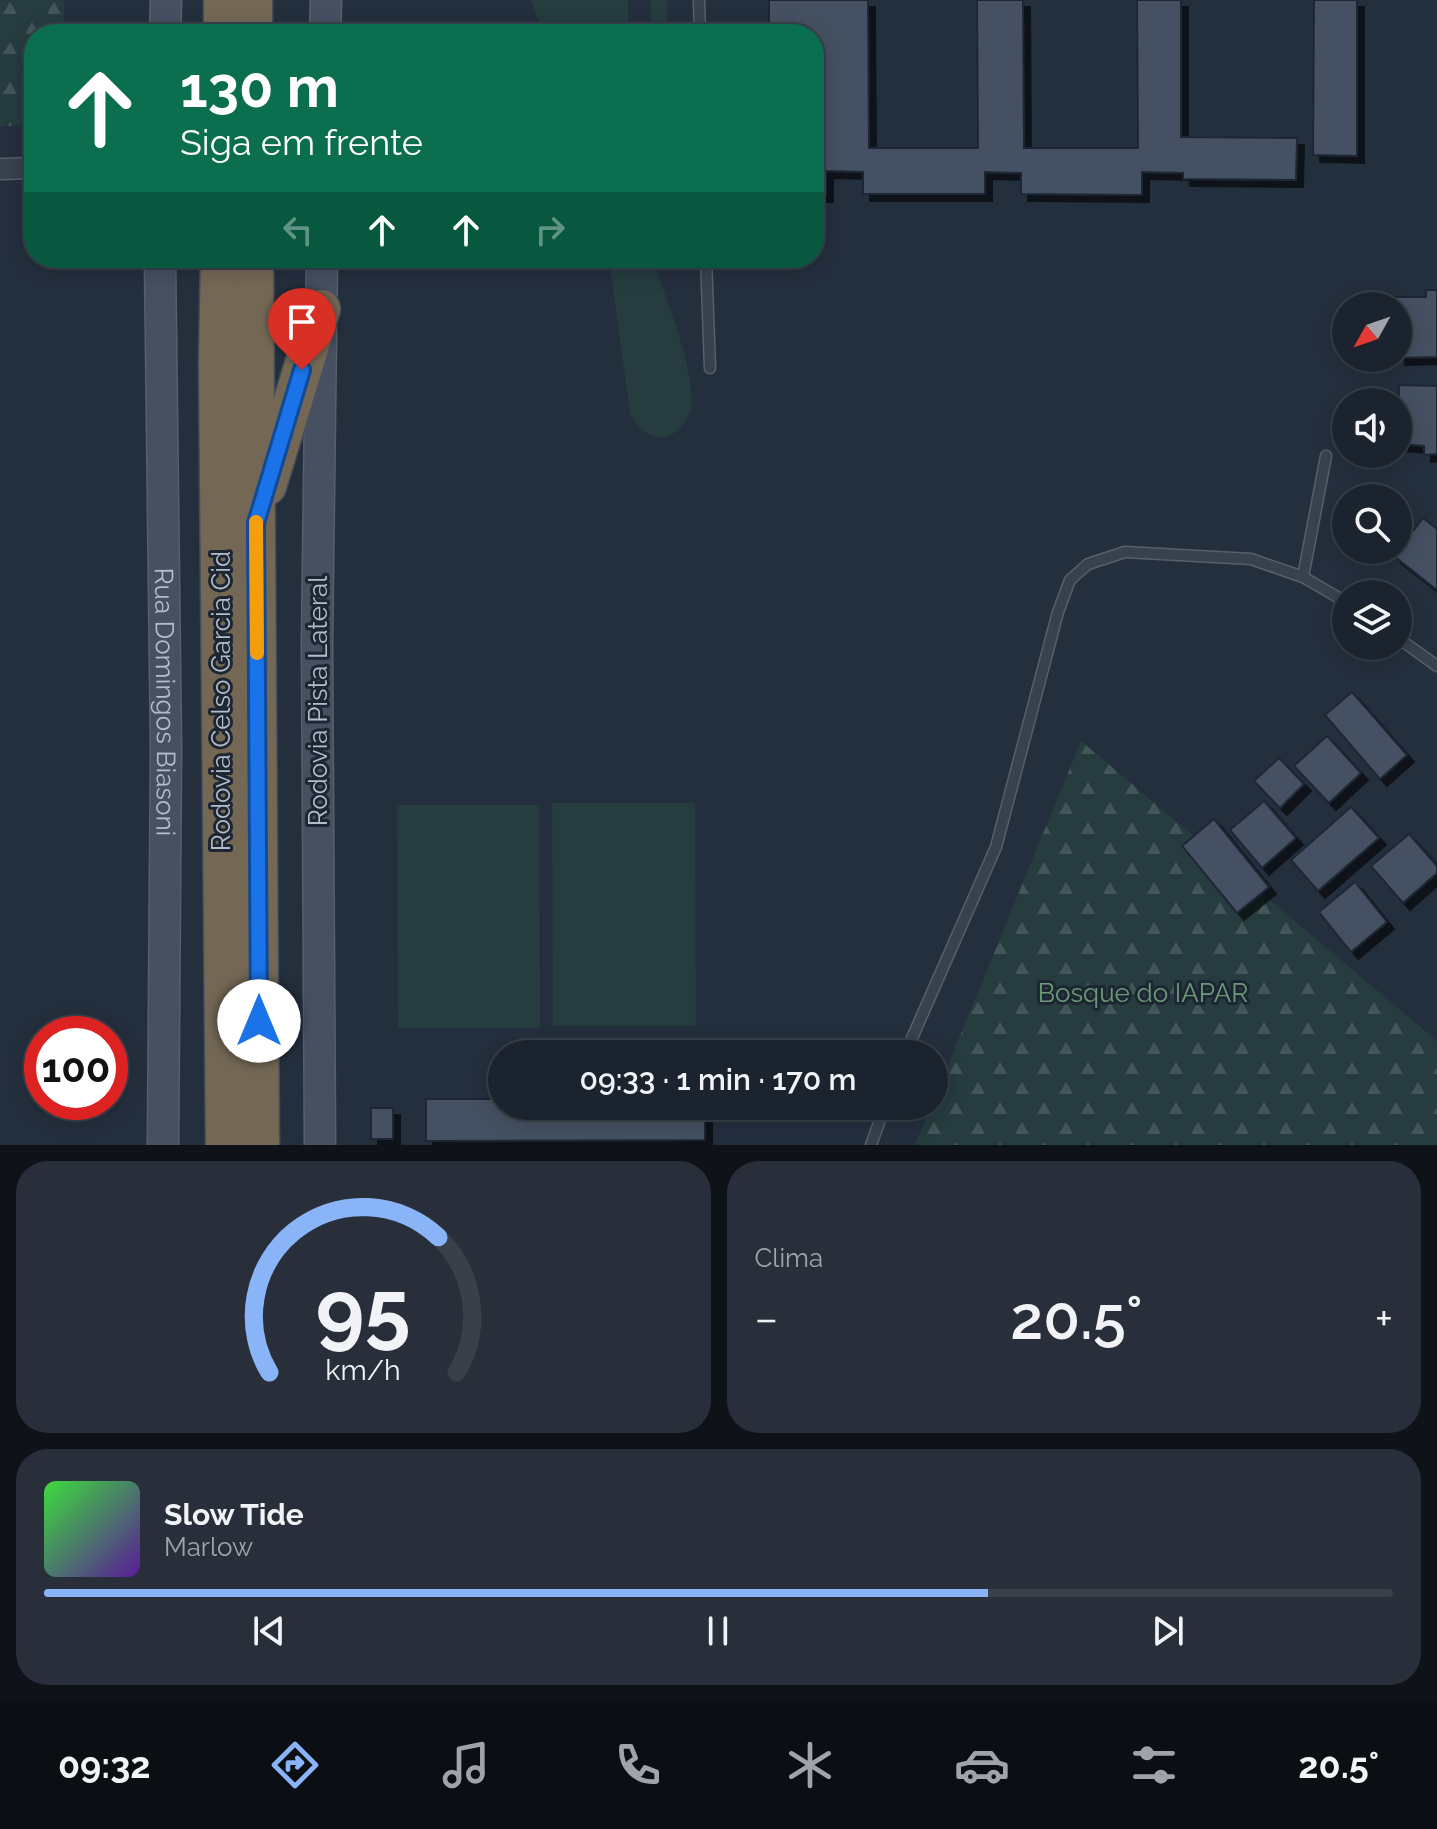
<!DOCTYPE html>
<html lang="pt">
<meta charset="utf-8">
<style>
:root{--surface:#1b232e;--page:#282f3a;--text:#f1f3f6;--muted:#a0a4aa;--line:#39404a;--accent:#8ab4f8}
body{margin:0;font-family:Raleway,sans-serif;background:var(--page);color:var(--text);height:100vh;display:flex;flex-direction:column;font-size:30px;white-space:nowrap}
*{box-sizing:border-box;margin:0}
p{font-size:26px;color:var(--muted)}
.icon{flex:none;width:44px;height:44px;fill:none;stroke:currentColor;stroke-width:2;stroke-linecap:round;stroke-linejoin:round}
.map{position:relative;height:1145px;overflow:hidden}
.drawer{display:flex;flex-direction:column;gap:16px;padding:16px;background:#0f1319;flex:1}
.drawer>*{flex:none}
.top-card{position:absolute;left:24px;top:24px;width:800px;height:244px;border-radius:32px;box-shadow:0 4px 20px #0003,0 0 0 2px var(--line);background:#0b6e4f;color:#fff;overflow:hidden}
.needle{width:52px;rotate:230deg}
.tools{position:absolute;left:1332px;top:292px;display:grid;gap:16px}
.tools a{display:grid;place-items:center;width:80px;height:80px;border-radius:50%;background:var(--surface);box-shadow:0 4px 20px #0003,0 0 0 2px var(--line);font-size:40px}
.speed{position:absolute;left:24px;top:1016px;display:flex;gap:16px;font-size:40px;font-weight:700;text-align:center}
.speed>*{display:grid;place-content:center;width:104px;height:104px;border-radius:50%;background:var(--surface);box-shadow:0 4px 20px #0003,0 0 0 2px var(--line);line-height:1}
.speed .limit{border:12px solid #d22;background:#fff;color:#111}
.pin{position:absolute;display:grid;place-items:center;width:68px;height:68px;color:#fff;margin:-82px -34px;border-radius:50% 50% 50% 0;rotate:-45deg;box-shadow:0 0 8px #0007}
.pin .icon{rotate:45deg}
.me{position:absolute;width:88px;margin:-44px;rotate:0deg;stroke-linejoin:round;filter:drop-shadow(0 0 6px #0008)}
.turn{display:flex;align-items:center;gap:28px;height:168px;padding:0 24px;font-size:36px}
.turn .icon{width:104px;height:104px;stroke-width:2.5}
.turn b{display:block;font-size:56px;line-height:68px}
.lanes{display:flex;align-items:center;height:76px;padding:0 24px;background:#0003;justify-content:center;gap:40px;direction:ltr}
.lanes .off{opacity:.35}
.big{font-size:60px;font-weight:600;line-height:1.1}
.drawer .tile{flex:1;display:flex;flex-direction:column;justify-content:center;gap:12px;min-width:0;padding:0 28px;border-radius:32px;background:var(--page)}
.drawer .dial{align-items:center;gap:0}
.dial svg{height:208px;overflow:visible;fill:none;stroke:var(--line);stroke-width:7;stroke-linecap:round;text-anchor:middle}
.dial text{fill:var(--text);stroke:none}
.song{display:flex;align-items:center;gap:24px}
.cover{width:96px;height:96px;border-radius:12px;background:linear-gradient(135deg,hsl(120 70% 55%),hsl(270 70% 35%))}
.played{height:8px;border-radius:4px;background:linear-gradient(90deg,var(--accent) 70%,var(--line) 70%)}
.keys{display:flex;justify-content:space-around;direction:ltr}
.heat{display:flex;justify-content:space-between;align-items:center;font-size:44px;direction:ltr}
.drawer .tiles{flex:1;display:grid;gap:16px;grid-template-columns:1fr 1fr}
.tile:last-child{grid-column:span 2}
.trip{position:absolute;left:488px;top:1040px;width:460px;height:80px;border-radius:40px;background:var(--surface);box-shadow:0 4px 20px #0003,0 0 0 2px var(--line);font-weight:600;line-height:80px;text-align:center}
.tabs{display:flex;height:128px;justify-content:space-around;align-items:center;background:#0b0e12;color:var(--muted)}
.tabs .icon{width:56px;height:56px}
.tabs .on{color:var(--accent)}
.tabs b{font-size:36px;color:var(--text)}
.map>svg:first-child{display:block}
.green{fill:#263c3f}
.forest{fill:url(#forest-firs)}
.building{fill:#455162;stroke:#1f2835;stroke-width:2;filter:url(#shadow)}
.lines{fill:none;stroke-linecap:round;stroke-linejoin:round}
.service-casing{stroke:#565f6c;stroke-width:13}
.minor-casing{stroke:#565f6c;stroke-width:23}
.secondary-casing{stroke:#565f6c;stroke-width:33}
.motorway-casing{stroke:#434c59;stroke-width:41}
.service{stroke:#38414e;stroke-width:10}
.minor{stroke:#38414e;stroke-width:20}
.secondary{stroke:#465061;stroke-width:30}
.motorway{stroke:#746855;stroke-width:38}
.route-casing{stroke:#114b97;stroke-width:20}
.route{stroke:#1a73e8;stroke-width:14}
.slow{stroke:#f59e0b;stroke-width:14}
.labels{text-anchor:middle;stroke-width:6;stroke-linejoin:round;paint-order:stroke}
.street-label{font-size:26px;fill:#b4bcc9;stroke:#1d2633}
.park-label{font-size:26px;fill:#6b9a76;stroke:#1d2633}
</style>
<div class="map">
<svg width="1437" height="1145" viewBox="0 0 1437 1145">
<defs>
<pattern id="forest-firs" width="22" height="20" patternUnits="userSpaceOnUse" patternTransform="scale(2)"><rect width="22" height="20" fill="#263c3f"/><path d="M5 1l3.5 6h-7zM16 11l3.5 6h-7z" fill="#435659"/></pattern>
<filter id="shadow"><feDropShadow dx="7" dy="7" stdDeviation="0" flood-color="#0009"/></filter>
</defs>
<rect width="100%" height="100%" fill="#242f3e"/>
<g class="green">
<polygon points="531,0 628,0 628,34 543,34"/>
<rect x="651" y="0" width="16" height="34"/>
<path d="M609,258h43l3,8c12,36 40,103 36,140 -1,10 -7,20 -16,26 -4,3 -6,4 -11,5 -16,1 -27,-10 -34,-23z"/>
<polygon points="552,803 695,803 696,1026 553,1026"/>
<polygon points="397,805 539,805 540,1028 398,1028"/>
</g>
<g class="forest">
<polygon points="0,0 64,0 64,34 34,34 34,123 0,127"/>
<polygon points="1081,741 1437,1041 1437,1145 915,1145 931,1106 934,1106 934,1099"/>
</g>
<g class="building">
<polygon points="769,0 868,0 869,148 978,148 977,0 1023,0 1024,148 1138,148 1137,0 1181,0 1181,137 1297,138 1296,180 1183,179 1183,173 1142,172 1142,195 1021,194 1021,173 985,172 985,194 863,194 863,172 826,171 826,195 814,195 814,149 819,149 819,63 814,63 814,34 769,34"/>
<polygon points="1314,0 1357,0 1357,156 1313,155"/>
<polygon points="1426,290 1437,290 1437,357 1398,358 1398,306 1395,306 1395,297 1426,297"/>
<polygon points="1399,385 1437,386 1437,454 1424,455 1424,446 1398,444"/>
<polygon points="1423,518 1437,529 1437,590 1394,556"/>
<polygon points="1352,692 1407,755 1380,779 1325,715"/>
<polygon points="1327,736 1361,773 1329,803 1294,766"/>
<polygon points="1279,758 1304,784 1280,808 1254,781"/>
<polygon points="1264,801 1296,838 1262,868 1230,830"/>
<polygon points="1351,807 1379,838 1318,891 1291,860"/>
<polygon points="1214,819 1269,887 1237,913 1182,846"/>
<polygon points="1409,834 1437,866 1437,873 1403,903 1371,866"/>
<polygon points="1355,882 1387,922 1351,952 1319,912"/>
<polygon points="426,1099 502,1099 502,1106 705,1106 705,1140 426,1141"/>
<rect x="371" y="1108" width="22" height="31"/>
</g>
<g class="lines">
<g class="service-casing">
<g id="service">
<polyline points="699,0 700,34"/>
<polyline points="706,258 710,368"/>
<polyline points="1303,577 1326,456"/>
<polyline points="1398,638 1437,666"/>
<polyline points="905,1054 996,847 1058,612 1070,580 1088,564 1125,552 1251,559 1303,577 1346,602"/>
<polyline points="871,1145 885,1106"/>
</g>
</g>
<g class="minor-casing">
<polyline id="minor" points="0,169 34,168"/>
</g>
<g class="secondary-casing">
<g id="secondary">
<polyline points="165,34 166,0"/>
<polyline points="325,34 326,0"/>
<path id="s1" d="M160,258l6,491 -3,396"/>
<polyline points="320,1145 317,642 322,258"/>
</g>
</g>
<g class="motorway-casing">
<g id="motorway">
<polyline points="253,0 253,34"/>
<polyline points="223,34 223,0"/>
<polyline points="220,258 218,362 225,1145"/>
<polyline points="254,258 260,1145"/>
<polyline points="267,486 321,309"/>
</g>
</g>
<use href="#service" class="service"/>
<use href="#minor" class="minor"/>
<use href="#secondary" class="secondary"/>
<use href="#motorway" class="motorway"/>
</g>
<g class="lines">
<g class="route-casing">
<polyline id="route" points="259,1021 256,523 302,370"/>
</g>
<use href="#route" class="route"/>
<polyline class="slow" points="256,522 257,653"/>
</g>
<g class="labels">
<g class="street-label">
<text dy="9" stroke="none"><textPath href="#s1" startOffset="444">Rua Domingos Biasoni</textPath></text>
<text transform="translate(221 701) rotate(-90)" y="9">Rodovia Celso Garcia Cid</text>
<text transform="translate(318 701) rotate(-90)" y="9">Rodovia Pista Lateral</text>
</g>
<g class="park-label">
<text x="1143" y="1002">Bosque do IAPAR</text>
</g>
</g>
</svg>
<div class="tools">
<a><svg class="needle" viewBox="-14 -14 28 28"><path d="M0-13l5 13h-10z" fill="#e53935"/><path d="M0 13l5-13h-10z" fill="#a0a4aa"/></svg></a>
<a><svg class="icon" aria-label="sound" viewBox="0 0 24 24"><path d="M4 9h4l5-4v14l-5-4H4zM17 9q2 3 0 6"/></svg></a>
<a><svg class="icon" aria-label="search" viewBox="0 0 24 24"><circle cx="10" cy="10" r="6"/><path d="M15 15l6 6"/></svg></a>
<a><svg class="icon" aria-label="layers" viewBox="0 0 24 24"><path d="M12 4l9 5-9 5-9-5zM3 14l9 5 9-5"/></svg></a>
</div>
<div class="speed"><div class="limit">100</div></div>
<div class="pin" style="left:302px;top:370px;background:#d93025"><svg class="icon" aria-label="arrive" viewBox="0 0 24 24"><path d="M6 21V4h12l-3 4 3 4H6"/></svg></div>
<svg class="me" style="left:259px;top:1021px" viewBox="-20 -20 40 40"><circle r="19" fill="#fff"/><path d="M0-13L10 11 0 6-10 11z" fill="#1a73e8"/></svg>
<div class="trip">09:33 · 1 min · 170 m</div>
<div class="top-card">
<div class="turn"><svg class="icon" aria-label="ahead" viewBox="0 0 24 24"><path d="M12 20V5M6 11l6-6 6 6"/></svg><div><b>130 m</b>Siga em frente</div></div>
<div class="lanes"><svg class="icon off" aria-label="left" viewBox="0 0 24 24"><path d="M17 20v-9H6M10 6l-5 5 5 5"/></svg><svg class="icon" aria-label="ahead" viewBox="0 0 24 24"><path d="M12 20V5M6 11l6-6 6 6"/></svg><svg class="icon" aria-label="ahead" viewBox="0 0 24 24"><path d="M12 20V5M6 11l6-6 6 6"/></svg><svg class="icon off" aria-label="right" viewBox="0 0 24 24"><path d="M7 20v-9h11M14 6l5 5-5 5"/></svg></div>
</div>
</div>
<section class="drawer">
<div class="tiles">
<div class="tile dial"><svg viewBox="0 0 100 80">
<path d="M14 69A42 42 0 1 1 86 69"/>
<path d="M14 69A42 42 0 0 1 79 17" stroke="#8ab4f8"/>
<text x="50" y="56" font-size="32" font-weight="700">95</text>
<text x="50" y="72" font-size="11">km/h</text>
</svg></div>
<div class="tile"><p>Clima</p>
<div class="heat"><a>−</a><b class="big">20.5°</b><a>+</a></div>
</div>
<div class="tile">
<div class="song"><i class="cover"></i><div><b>Slow Tide</b><p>Marlow</p></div></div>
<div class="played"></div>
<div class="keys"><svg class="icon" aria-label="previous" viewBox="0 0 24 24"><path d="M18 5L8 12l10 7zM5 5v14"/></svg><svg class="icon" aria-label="pause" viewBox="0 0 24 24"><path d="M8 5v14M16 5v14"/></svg><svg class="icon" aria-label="next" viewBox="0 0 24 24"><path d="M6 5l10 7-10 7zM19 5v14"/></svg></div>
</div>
</div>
</section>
<nav class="tabs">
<b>09:32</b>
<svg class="icon on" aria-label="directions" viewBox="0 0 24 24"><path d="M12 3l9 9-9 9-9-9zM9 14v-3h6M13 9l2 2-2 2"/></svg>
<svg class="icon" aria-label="music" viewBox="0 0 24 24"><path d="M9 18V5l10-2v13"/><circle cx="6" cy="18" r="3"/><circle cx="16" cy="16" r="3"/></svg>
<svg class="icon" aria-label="phone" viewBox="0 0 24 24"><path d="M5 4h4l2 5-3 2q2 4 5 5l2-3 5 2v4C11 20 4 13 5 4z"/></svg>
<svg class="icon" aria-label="climate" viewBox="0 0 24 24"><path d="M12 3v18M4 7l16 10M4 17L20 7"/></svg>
<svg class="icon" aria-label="car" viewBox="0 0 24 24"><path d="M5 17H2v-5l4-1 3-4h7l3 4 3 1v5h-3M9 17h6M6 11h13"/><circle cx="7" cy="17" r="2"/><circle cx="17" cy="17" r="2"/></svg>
<svg class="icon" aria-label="filters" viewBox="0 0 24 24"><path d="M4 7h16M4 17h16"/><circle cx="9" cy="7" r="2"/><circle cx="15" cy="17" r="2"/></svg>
<b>20.5°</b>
</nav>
